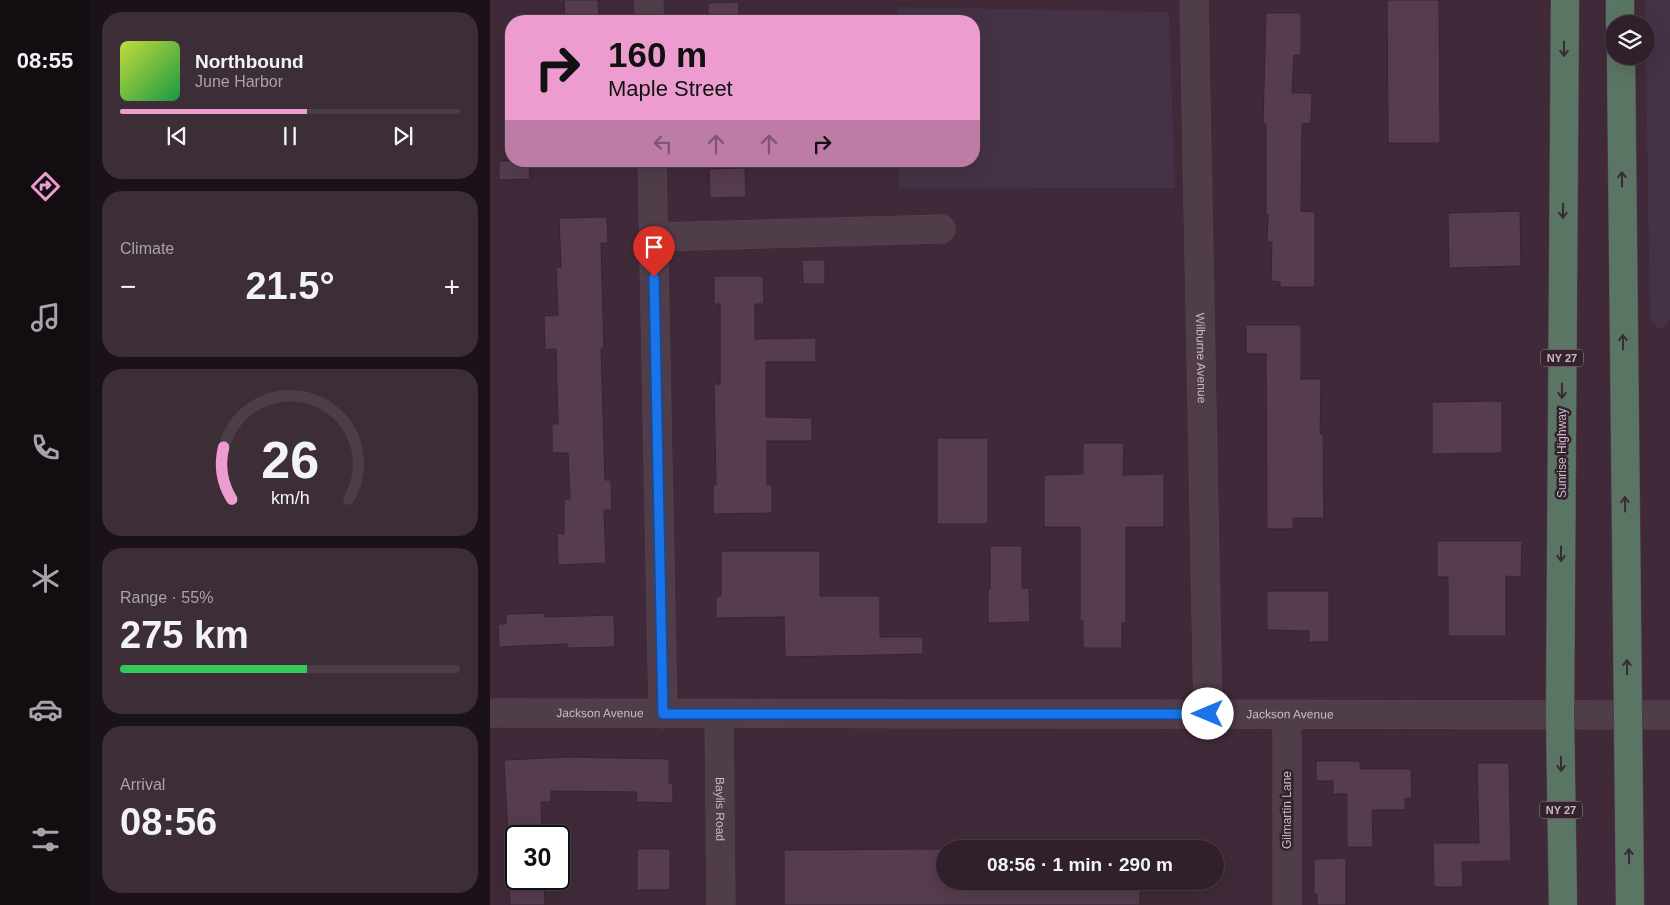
<!DOCTYPE html>
<meta charset="utf-8">
<style>
:root{--surface:#30202b;--page:#3c2d37;--text:#f1f3f6;--muted:#a8a3a9;--line:#4b3e47;--accent:#ed9cd0}
body{margin:0;font-family:Arial,sans-serif;background:var(--page);color:var(--text);height:100vh;display:flex;flex-direction:column;font-size:19px;white-space:nowrap}
*{box-sizing:border-box;margin:0}
p{font-size:16px;color:var(--muted)}
.icon{flex:none;width:28px;height:28px;fill:none;stroke:currentColor;stroke-width:2;stroke-linecap:round;stroke-linejoin:round}
.map{position:relative;flex:1;overflow:hidden}
.sheet{display:flex;flex-direction:column;gap:12px;padding:12px;background:#1a1218;width:400px}
.sheet>*{flex:none}
.banner{position:absolute;left:15px;top:15px;width:475px;height:152px;border-radius:20px;box-shadow:0 5px 20px #0002,0 0 0 1px var(--line);background:#ed9cd0;color:#111;overflow:hidden}
.fabs{position:absolute;left:1115px;top:15px;display:grid;gap:10px}
.fabs a{display:grid;place-items:center;width:50px;height:50px;border-radius:50%;background:var(--surface);box-shadow:0 5px 20px #0002,0 0 0 1px var(--line);font-size:25px}
.speed{position:absolute;left:15px;top:825px;display:flex;gap:10px;font-size:25px;font-weight:700;text-align:center}
.speed>*{display:grid;place-content:center;width:65px;height:65px;border-radius:50%;background:var(--surface);box-shadow:0 5px 20px #0002,0 0 0 1px var(--line);line-height:1}
.speed .limit{border:2px solid #111;border-radius:8px;background:#fff;color:#111}
.pin{position:absolute;display:grid;place-items:center;width:42px;height:42px;color:#fff;margin:-51px -21px;border-radius:50% 50% 50% 0;rotate:-45deg;box-shadow:0 0 5px #0007}
.pin .icon{rotate:45deg}
.me{position:absolute;width:55px;margin:-28px;rotate:270deg;stroke-linejoin:round;filter:drop-shadow(0 0 4px #0008)}
.turn{display:flex;align-items:center;gap:18px;height:105px;padding:0 20px;font-size:22px}
.turn .icon{width:65px;height:65px;stroke-width:2.5}
.turn b{display:block;font-size:35px;line-height:42px}
.lanes{display:flex;align-items:center;height:48px;padding:0 20px;background:#0003;justify-content:center;gap:25px;direction:ltr}
.lanes .off{opacity:.35}
.big{font-size:38px;font-weight:800;line-height:1.1}
.sheet .widget{flex:1;display:flex;flex-direction:column;justify-content:center;gap:8px;min-width:0;padding:0 18px;border-radius:20px;background:var(--page)}
.sheet .dial{align-items:center;gap:0}
.dial svg{height:130px;overflow:visible;fill:none;stroke:var(--line);stroke-width:7;stroke-linecap:round;text-anchor:middle}
.dial text{fill:var(--text);stroke:none}
.song{display:flex;align-items:center;gap:15px}
.cover{width:60px;height:60px;border-radius:8px;background:linear-gradient(135deg,hsl(70 70% 55%),hsl(140 70% 35%))}
.played{height:5px;border-radius:2px;background:linear-gradient(90deg,var(--accent) 55%,var(--line) 55%)}
.keys{display:flex;justify-content:space-around;direction:ltr}
.heat{display:flex;justify-content:space-between;align-items:center;font-size:28px;direction:ltr}
.charge{height:8px;border-radius:4px;background:linear-gradient(90deg,#34c759 55%,var(--line) 0)}
.trip{position:absolute;left:446px;top:840px;width:288px;height:50px;border-radius:25px;background:var(--surface);box-shadow:0 5px 20px #0002,0 0 0 1px var(--line);font-weight:800;line-height:50px;text-align:center}
main{display:flex;flex:1;min-height:0}
.menu{display:flex;flex-direction:column;width:90px;justify-content:space-around;align-items:center;background:#130d11;color:var(--muted)}
.menu .icon{width:35px;height:35px}
.menu .current{color:var(--accent)}
.menu b{font-size:22px;color:var(--text)}
.map>svg:first-child{display:block}
.green{fill:#443246}
.building{fill:#553c4e;stroke:#372431}
.lines{fill:none;stroke-linecap:round;stroke-linejoin:round}
.minor-casing{stroke:#594753;stroke-width:29}
.highway-casing{stroke:#5a4854;stroke-width:29}
.minor{stroke:#503d4a;stroke-width:28}
.highway{stroke:#5b7564;stroke-width:28}
.oneway{stroke:#392a34}
.route-casing{stroke:#114b97;stroke-width:12}
.route{stroke:#1a73e8;stroke-width:9}
.labels{text-anchor:middle;stroke-width:5;stroke-linejoin:round;paint-order:stroke}
.shield{fill:#35222f;stroke:#9d8c97;stroke-width:1}
.shield-label{font-size:11px;font-weight:bold;fill:#cabac4}
.street-label{font-size:12px;fill:#cabac4;stroke:#35222f}
</style>
<main>
<nav class="menu">
<b>08:55</b>
<svg class="icon current" aria-label="directions" viewBox="0 0 24 24"><path d="M12 3l9 9-9 9-9-9zM9 14v-3h6M13 9l2 2-2 2"/></svg>
<svg class="icon" aria-label="music" viewBox="0 0 24 24"><path d="M9 18V5l10-2v13"/><circle cx="6" cy="18" r="3"/><circle cx="16" cy="16" r="3"/></svg>
<svg class="icon" aria-label="phone" viewBox="0 0 24 24"><path d="M5 4h4l2 5-3 2q2 4 5 5l2-3 5 2v4C11 20 4 13 5 4z"/></svg>
<svg class="icon" aria-label="climate" viewBox="0 0 24 24"><path d="M12 3v18M4 7l16 10M4 17L20 7"/></svg>
<svg class="icon" aria-label="car" viewBox="0 0 24 24"><path d="M5 17H2v-5l4-1 3-4h7l3 4 3 1v5h-3M9 17h6M6 11h13"/><circle cx="7" cy="17" r="2"/><circle cx="17" cy="17" r="2"/></svg>
<svg class="icon" aria-label="filters" viewBox="0 0 24 24"><path d="M4 7h16M4 17h16"/><circle cx="9" cy="7" r="2"/><circle cx="15" cy="17" r="2"/></svg>
</nav>
<section class="sheet">
<div class="widget">
<div class="song"><i class="cover"></i><div><b>Northbound</b><p>June Harbor</p></div></div>
<div class="played"></div>
<div class="keys"><svg class="icon" aria-label="previous" viewBox="0 0 24 24"><path d="M18 5L8 12l10 7zM5 5v14"/></svg><svg class="icon" aria-label="pause" viewBox="0 0 24 24"><path d="M8 5v14M16 5v14"/></svg><svg class="icon" aria-label="next" viewBox="0 0 24 24"><path d="M6 5l10 7-10 7zM19 5v14"/></svg></div>
</div>
<div class="widget"><p>Climate</p>
<div class="heat"><a>−</a><b class="big">21.5°</b><a>+</a></div>
</div>
<div class="widget dial"><svg viewBox="0 0 100 80">
<path d="M14 69A42 42 0 1 1 86 69"/>
<path d="M14 69A42 42 0 0 1 9 37" stroke="#ed9cd0"/>
<text x="50" y="56" font-size="32" font-weight="700">26</text>
<text x="50" y="72" font-size="11">km/h</text>
</svg></div>
<div class="widget"><p>Range · 55%</p><b class="big">275 km</b><div class="charge"></div></div>
<div class="widget"><p>Arrival</p><b class="big">08:56</b></div>
</section>
<div class="map">
<svg width="1180" height="905" viewBox="0 0 1180 905">
<rect width="100%" height="100%" fill="#402a39"/>
<g class="green">
<polygon points="1155,0 1180,0 1180,319 1172,330 1160,321"/>
<polygon points="407,7 679,12 685,188 409,189 409,161 484,161 484,21 407,21"/>
</g>
<g class="building">
<polygon points="74,0 108,0 109,21 75,21"/>
<polygon points="897,0 949,0 950,143 898,143"/>
<polygon points="249,2 249,21 218,21 218,3"/>
<polygon points="776,13 811,13 811,55 804,55 802,93 822,93 821,123 812,124 811,211 825,212 825,287 790,287 790,282 781,281 782,242 777,242 778,215 776,215 776,124 773,124"/>
<polygon points="9,161 39,161 40,179 9,180"/>
<polygon points="255,168 256,197 220,198 219,169"/>
<polygon points="1030,211 1031,266 959,268 958,213"/>
<polygon points="117,217 118,243 111,243 114,348 111,348 115,480 121,480 122,510 114,510 116,563 68,565 67,534 74,534 74,499 80,499 78,453 62,453 62,424 68,424 66,349 55,350 54,316 68,315 66,267 71,267 69,218"/>
<polygon points="312,260 335,260 335,284 313,284"/>
<polygon points="224,276 273,276 274,304 265,304 265,339 326,338 326,362 276,362 276,417 322,418 322,441 277,441 277,485 282,485 282,513 223,514 223,485 226,485 224,384 230,384 230,304 224,304"/>
<polygon points="756,325 811,325 811,379 831,379 830,434 833,434 834,518 803,518 803,529 777,529 776,354 756,354"/>
<polygon points="1012,401 1012,453 942,454 942,402"/>
<rect x="447" y="438" width="51" height="86"/>
<polygon points="593,443 634,443 633,475 674,474 674,527 636,527 636,623 632,623 632,648 593,648 593,621 590,621 590,527 554,527 554,475 593,474"/>
<polygon points="947,541 1032,541 1031,577 1016,576 1016,636 958,636 958,577 947,577"/>
<polygon points="500,546 532,546 532,588 539,588 540,622 498,623 498,589 500,589"/>
<polygon points="231,551 330,551 330,596 390,596 390,637 433,637 433,654 295,657 294,617 226,618 226,596 231,596"/>
<polygon points="777,591 839,591 839,642 819,642 819,631 777,630"/>
<polygon points="55,613 55,617 124,615 125,647 77,648 77,644 9,647 8,624 16,624 16,614"/>
<polygon points="78,757 179,759 179,783 183,784 183,803 146,802 147,792 61,791 61,802 51,802 52,836 18,836 14,760"/>
<polygon points="826,761 870,761 870,769 921,769 922,798 915,799 915,810 882,810 883,847 857,847 857,794 843,794 843,781 826,781"/>
<polygon points="987,763 1019,763 1021,861 972,862 973,887 944,887 943,843 989,843"/>
<rect x="147" y="849" width="33" height="41"/>
<polygon points="455,849 455,881 650,881 650,905 294,905 294,850"/>
<polygon points="856,858 856,905 827,905 827,894 824,895 824,859"/>
<polygon points="19,879 54,879 55,905 20,905"/>
</g>
<g class="lines">
<g class="minor-casing">
<g id="minor">
<polyline points="159,0 159,21"/>
<path id="s1" d="M704,0l14,715"/>
<polyline points="162,161 173,714"/>
<polyline points="164,237 451,229"/>
<path id="s2" d="M0,713l1180,2"/>
<path id="s3" d="M229,714l2,191"/>
<polyline points="797,905 797,715"/>
</g>
</g>
<g class="highway-casing">
<g id="highway">
<polyline points="1130,0 1130,24"/>
<polyline points="1131,56 1140,905"/>
<polyline points="1073,905 1070,715 1075,0"/>
</g>
</g>
<use href="#minor" class="minor"/>
<use href="#highway" class="highway"/>
</g>
<defs><path id="oneway-shaft" d="M-6 0H5M1.5-3L5.5 0L1.5 3" fill="none" stroke-width="1.6" stroke-linecap="round" stroke-linejoin="round" transform="scale(1.25)"/></defs>
<g class="oneway">
<use href="#oneway-shaft" transform="translate(1074 49) rotate(90)"/>
<use href="#oneway-shaft" transform="translate(1132 179) rotate(-91)"/>
<use href="#oneway-shaft" transform="translate(1073 211) rotate(91)"/>
<use href="#oneway-shaft" transform="translate(1133 342) rotate(-91)"/>
<use href="#oneway-shaft" transform="translate(1072 391) rotate(90)"/>
<use href="#oneway-shaft" transform="translate(1135 504) rotate(-91)"/>
<use href="#oneway-shaft" transform="translate(1071 554) rotate(90)"/>
<use href="#oneway-shaft" transform="translate(1137 667) rotate(-91)"/>
<use href="#oneway-shaft" transform="translate(1071 764) rotate(89)"/>
<use href="#oneway-shaft" transform="translate(1139 856) rotate(-91)"/>
</g>
<g class="lines">
<g class="route-casing">
<polyline id="route" points="164,277 173,714 718,714"/>
</g>
<use href="#route" class="route"/>
</g>
<g class="labels">
<g class="shield">
<rect x="1051" y="349.5" width="42" height="17" rx="4"/>
<rect x="1050" y="801.5" width="42" height="17" rx="4"/>
</g>
<g class="shield-label">
<text x="1072" y="362">NY 27</text>
<text x="1071" y="814">NY 27</text>
</g>
<g class="street-label">
<text dy="4" stroke="none"><textPath href="#s1" startOffset="358">Wilburne Avenue</textPath></text>
<text transform="translate(1072 453) rotate(-90)" y="4">Sunrise Highway</text>
<text dy="4" stroke="none"><textPath href="#s2" startOffset="110">Jackson Avenue</textPath></text>
<text dy="4" stroke="none"><textPath href="#s2" startOffset="800">Jackson Avenue</textPath></text>
<text dy="4" stroke="none"><textPath href="#s3" startOffset="95">Baylis Road</textPath></text>
<text transform="translate(797 810) rotate(-90)" y="4">Gilmartin Lane</text>
</g>
</g>
</svg>
<div class="fabs">
<a><svg class="icon" aria-label="layers" viewBox="0 0 24 24"><path d="M12 4l9 5-9 5-9-5zM3 14l9 5 9-5"/></svg></a>
</div>
<div class="speed"><div class="limit">30</div></div>
<div class="pin" style="left:164px;top:277px;background:#d93025"><svg class="icon" aria-label="arrive" viewBox="0 0 24 24"><path d="M6 21V4h12l-3 4 3 4H6"/></svg></div>
<svg class="me" style="left:718px;top:714px" viewBox="-20 -20 40 40"><circle r="19" fill="#fff"/><path d="M0-13L10 11 0 6-10 11z" fill="#1a73e8"/></svg>
<div class="trip">08:56 · 1 min · 290 m</div>
<div class="banner">
<div class="turn"><svg class="icon" aria-label="right" viewBox="0 0 24 24"><path d="M7 20v-9h11M14 6l5 5-5 5"/></svg><div><b>160 m</b>Maple Street</div></div>
<div class="lanes"><svg class="icon off" aria-label="left" viewBox="0 0 24 24"><path d="M17 20v-9H6M10 6l-5 5 5 5"/></svg><svg class="icon off" aria-label="ahead" viewBox="0 0 24 24"><path d="M12 20V5M6 11l6-6 6 6"/></svg><svg class="icon off" aria-label="ahead" viewBox="0 0 24 24"><path d="M12 20V5M6 11l6-6 6 6"/></svg><svg class="icon" aria-label="right" viewBox="0 0 24 24"><path d="M7 20v-9h11M14 6l5 5-5 5"/></svg></div>
</div>
</div>
</main>
